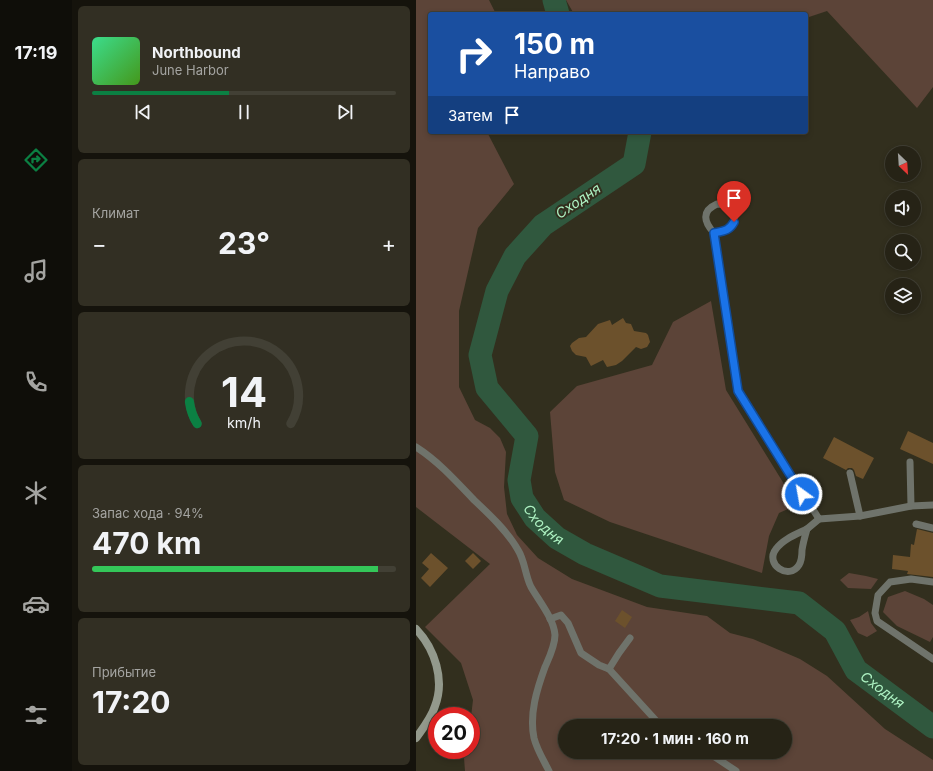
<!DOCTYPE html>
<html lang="ru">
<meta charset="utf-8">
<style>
:root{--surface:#262316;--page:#322f23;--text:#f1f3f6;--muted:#a4a4a1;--line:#424035;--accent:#0b8043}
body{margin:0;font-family:Inter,sans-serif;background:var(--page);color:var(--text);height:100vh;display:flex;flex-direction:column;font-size:15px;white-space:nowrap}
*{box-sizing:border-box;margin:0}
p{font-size:13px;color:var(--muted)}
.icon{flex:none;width:22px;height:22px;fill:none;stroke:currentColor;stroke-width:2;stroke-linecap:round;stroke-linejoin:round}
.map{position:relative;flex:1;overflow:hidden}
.panel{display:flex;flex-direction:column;gap:6px;padding:6px;background:#15130c;width:344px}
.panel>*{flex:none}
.banner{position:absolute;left:12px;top:12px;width:380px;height:122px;border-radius:4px;box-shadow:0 2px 6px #0003,0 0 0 1px var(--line);background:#1a4fa0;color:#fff;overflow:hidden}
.needle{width:26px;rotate:155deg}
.buttons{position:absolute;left:469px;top:146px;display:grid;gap:8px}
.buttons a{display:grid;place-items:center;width:36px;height:36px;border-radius:50%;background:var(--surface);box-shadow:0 2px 6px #0003,0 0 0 1px var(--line);font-size:20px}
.speed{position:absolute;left:12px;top:707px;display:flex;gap:8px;font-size:20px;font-weight:700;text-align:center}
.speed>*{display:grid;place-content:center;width:52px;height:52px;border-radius:50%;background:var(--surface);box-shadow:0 2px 6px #0003,0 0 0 1px var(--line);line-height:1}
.speed .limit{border:6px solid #d22;background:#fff;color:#111}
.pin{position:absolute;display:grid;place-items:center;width:34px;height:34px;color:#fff;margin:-41px -17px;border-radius:50% 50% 50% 0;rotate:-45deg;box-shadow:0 0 4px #0007}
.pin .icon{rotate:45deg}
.me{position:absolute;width:44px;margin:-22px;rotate:328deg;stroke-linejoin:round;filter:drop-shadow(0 0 3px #0008)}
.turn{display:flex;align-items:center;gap:14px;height:84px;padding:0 20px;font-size:18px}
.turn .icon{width:52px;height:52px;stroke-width:2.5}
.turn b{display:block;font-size:28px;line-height:34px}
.then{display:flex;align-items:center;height:38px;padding:0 20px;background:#0003;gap:8px;font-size:15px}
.big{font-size:30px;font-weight:700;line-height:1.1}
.panel .tile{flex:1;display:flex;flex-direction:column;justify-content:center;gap:6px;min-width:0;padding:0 14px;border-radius:6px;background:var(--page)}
.panel .dial{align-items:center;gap:0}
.dial svg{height:104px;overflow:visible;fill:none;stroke:var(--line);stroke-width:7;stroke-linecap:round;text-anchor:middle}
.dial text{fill:var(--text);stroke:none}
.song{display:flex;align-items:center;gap:12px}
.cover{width:48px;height:48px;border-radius:6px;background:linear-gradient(135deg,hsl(150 70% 55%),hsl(100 70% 35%))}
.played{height:4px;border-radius:2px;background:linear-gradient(90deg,var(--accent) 45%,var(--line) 45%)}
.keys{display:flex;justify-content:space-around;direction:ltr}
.heat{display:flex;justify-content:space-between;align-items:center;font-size:22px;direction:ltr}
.charge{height:6px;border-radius:3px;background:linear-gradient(90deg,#34c759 94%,var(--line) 0)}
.trip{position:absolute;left:142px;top:719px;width:234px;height:40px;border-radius:20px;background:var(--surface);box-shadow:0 2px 6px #0003,0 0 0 1px var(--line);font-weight:700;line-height:40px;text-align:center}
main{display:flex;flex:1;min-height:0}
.dock{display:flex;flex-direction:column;width:72px;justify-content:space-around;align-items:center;background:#0f0e09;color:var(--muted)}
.dock .icon{width:28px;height:28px}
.dock .on{color:var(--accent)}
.dock b{font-size:18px;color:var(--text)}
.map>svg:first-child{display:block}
.green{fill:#5c4438;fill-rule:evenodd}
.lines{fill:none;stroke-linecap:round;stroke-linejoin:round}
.river{stroke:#30583e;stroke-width:23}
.building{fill:#6c512c}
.lane{stroke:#6f736b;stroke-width:7}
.secondary{stroke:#93998c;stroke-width:8}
.route-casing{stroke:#114b97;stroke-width:10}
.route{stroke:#1a73e8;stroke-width:7}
.labels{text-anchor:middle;stroke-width:4;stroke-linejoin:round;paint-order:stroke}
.water-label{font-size:14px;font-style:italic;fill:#adf1c2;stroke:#322f1e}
</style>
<main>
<nav class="dock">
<b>17:19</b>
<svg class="icon on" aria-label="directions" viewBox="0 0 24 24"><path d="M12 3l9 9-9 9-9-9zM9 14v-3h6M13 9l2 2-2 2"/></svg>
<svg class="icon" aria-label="music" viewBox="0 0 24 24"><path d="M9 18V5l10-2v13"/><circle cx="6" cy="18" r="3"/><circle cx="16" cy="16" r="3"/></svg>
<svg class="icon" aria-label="phone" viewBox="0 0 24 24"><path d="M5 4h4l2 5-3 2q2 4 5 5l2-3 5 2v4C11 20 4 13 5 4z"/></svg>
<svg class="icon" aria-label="climate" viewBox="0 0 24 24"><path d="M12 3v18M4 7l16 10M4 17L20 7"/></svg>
<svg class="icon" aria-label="car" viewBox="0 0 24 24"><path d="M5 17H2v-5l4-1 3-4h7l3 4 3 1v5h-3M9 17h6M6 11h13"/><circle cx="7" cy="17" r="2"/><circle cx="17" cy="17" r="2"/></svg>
<svg class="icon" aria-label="filters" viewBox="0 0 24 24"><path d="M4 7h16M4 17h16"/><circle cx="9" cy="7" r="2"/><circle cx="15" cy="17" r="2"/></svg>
</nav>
<section class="panel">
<div class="tile">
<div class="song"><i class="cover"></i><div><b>Northbound</b><p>June Harbor</p></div></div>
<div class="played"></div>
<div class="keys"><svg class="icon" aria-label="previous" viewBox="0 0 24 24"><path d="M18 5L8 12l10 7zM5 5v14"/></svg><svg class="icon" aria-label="pause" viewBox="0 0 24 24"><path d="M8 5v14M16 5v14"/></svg><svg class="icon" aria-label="next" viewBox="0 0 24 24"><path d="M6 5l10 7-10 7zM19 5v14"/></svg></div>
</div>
<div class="tile"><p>Климат</p>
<div class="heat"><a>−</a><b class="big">23°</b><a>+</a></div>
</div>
<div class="tile dial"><svg viewBox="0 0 100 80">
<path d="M14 69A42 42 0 1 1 86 69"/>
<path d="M14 69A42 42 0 0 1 8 52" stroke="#0b8043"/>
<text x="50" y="56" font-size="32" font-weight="700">14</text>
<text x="50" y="72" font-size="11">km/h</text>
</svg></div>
<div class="tile"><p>Запас хода · 94%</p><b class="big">470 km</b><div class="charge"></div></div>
<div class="tile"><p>Прибытие</p><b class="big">17:20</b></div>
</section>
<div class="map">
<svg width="517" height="771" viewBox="0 0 517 771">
<rect width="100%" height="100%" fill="#322f1e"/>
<g class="green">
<path d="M0,0h73l7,14h-66v118h57l27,52 -36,44 -19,83v76l16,33 15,8 10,10 6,14 -2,35 3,27 10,21 21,23 34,21 75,28 60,9 23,17 23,6 47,20 27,17 58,53 48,31v11h-468l-1,-13 4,-8h3v-6l4,-13 -4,-14 2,-17 -12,-37 -36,-36 65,-63 -74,-57zM149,726h220v26h-220z"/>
<polygon points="150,0 517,0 517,87 501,108 411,11 390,18 390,14 158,14"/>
<polygon points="295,301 310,390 381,505 363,513 353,536 346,573 194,522 148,500 139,472 134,412 161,386 236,365 257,322"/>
<polygon points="433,573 450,576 462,579 455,589 432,588 424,580"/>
<polygon points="489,591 508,599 517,605 517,637 514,642 481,626 467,612 472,597"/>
<polygon points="452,611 455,623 461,631 451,637 442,633 434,620 443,617"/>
</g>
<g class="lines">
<g class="river">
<polyline points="138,0 142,14"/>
<path id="s1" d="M224,132l-6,32 -91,61 -28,31 -18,35 -17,64 7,33 40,48 -8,44 3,18 13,20 22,20 28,16 75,32 139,17 36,28 21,39 77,57"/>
</g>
</g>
<g class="building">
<polygon points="207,318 210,323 215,324 218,331 230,333 232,335 234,342 231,347 225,349 220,347 206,361 200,365 191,367 187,360 175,366 170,357 160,355 156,351 154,346 156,343 163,338 170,337 182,324 194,320 196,325"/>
<polygon points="492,431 517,443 517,464 484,449"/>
<polygon points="418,437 458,458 447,479 440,476 438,470 436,468 432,468 430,470 407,458"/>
<polygon points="501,529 517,533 517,577 491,574 492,571 476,569 477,555 494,557 495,544 498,545"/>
<polygon points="15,553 32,568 14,587 5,578 13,569 6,563"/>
<polygon points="57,553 65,561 57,569 49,561"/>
<polygon points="206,610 216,617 209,628 199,621"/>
</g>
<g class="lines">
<g class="lane">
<path d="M301,204c12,0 18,7 17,18l-6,8 -14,3c-10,-11 -13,-22 3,-29z"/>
<polyline points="298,233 322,391 403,519 444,516 495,506 517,505"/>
<path d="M0,447c22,14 40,34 58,53 15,14 34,32 44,50 7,11 7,25 13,37 8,14 23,32 24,48 0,11 -6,23 -10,32 -8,22 -16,47 -11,71 3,12 10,23 15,33"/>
<polyline points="494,462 495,506"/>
<polyline points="434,473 444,516"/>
<polyline points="500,524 517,528"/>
<path d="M391,529c-2,7 -4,14 -5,21 0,5 0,10 -3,15 -10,16 -35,-1 -23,-16 7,-10 21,-15 31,-20z"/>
<polyline points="391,529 403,519"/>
<polyline points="517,582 495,579 474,582 462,595 459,613 461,621 517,659"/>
<polyline points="134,619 145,615 152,623 165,653 183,665 193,669 245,726"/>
<polyline points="193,669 203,653 214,638"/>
<polyline points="284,752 299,757 320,771"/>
</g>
<path class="secondary" d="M0,629c19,20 29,51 19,77 -3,10 -13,24 -19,32"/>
</g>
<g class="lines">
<g class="route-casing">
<path id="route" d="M318,222c-5,9 -10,9 -20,11l24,158 64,103"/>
</g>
<use href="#route" class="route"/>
</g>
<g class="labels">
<g class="water-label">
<text transform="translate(162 201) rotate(-34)" y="5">Сходня</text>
<text dy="5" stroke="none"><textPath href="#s1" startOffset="483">Сходня</textPath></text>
<text dy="5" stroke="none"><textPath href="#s1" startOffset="879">Сходня</textPath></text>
</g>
</g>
</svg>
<div class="buttons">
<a><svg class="needle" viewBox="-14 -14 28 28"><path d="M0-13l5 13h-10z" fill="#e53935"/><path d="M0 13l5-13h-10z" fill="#a4a4a1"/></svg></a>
<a><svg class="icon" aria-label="sound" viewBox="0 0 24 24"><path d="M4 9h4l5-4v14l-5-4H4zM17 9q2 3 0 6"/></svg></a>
<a><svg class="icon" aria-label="search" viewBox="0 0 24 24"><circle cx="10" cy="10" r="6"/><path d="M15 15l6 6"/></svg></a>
<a><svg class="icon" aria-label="layers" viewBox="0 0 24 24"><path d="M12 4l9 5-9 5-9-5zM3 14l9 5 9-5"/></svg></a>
</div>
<div class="speed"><div class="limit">20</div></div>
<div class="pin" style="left:318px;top:222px;background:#d93025"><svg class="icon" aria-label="arrive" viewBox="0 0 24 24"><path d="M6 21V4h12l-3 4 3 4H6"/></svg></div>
<svg class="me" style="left:386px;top:494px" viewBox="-20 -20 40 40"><circle r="17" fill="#1a73e8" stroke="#fff" stroke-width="3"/><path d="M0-11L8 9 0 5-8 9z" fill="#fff"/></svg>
<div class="trip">17:20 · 1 мин · 160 m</div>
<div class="banner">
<div class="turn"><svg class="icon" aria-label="right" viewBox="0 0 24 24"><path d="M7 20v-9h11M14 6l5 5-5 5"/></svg><div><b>150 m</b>Направо</div></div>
<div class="then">Затем<svg class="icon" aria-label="arrive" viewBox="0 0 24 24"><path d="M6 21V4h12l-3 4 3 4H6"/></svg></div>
</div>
</div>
</main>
